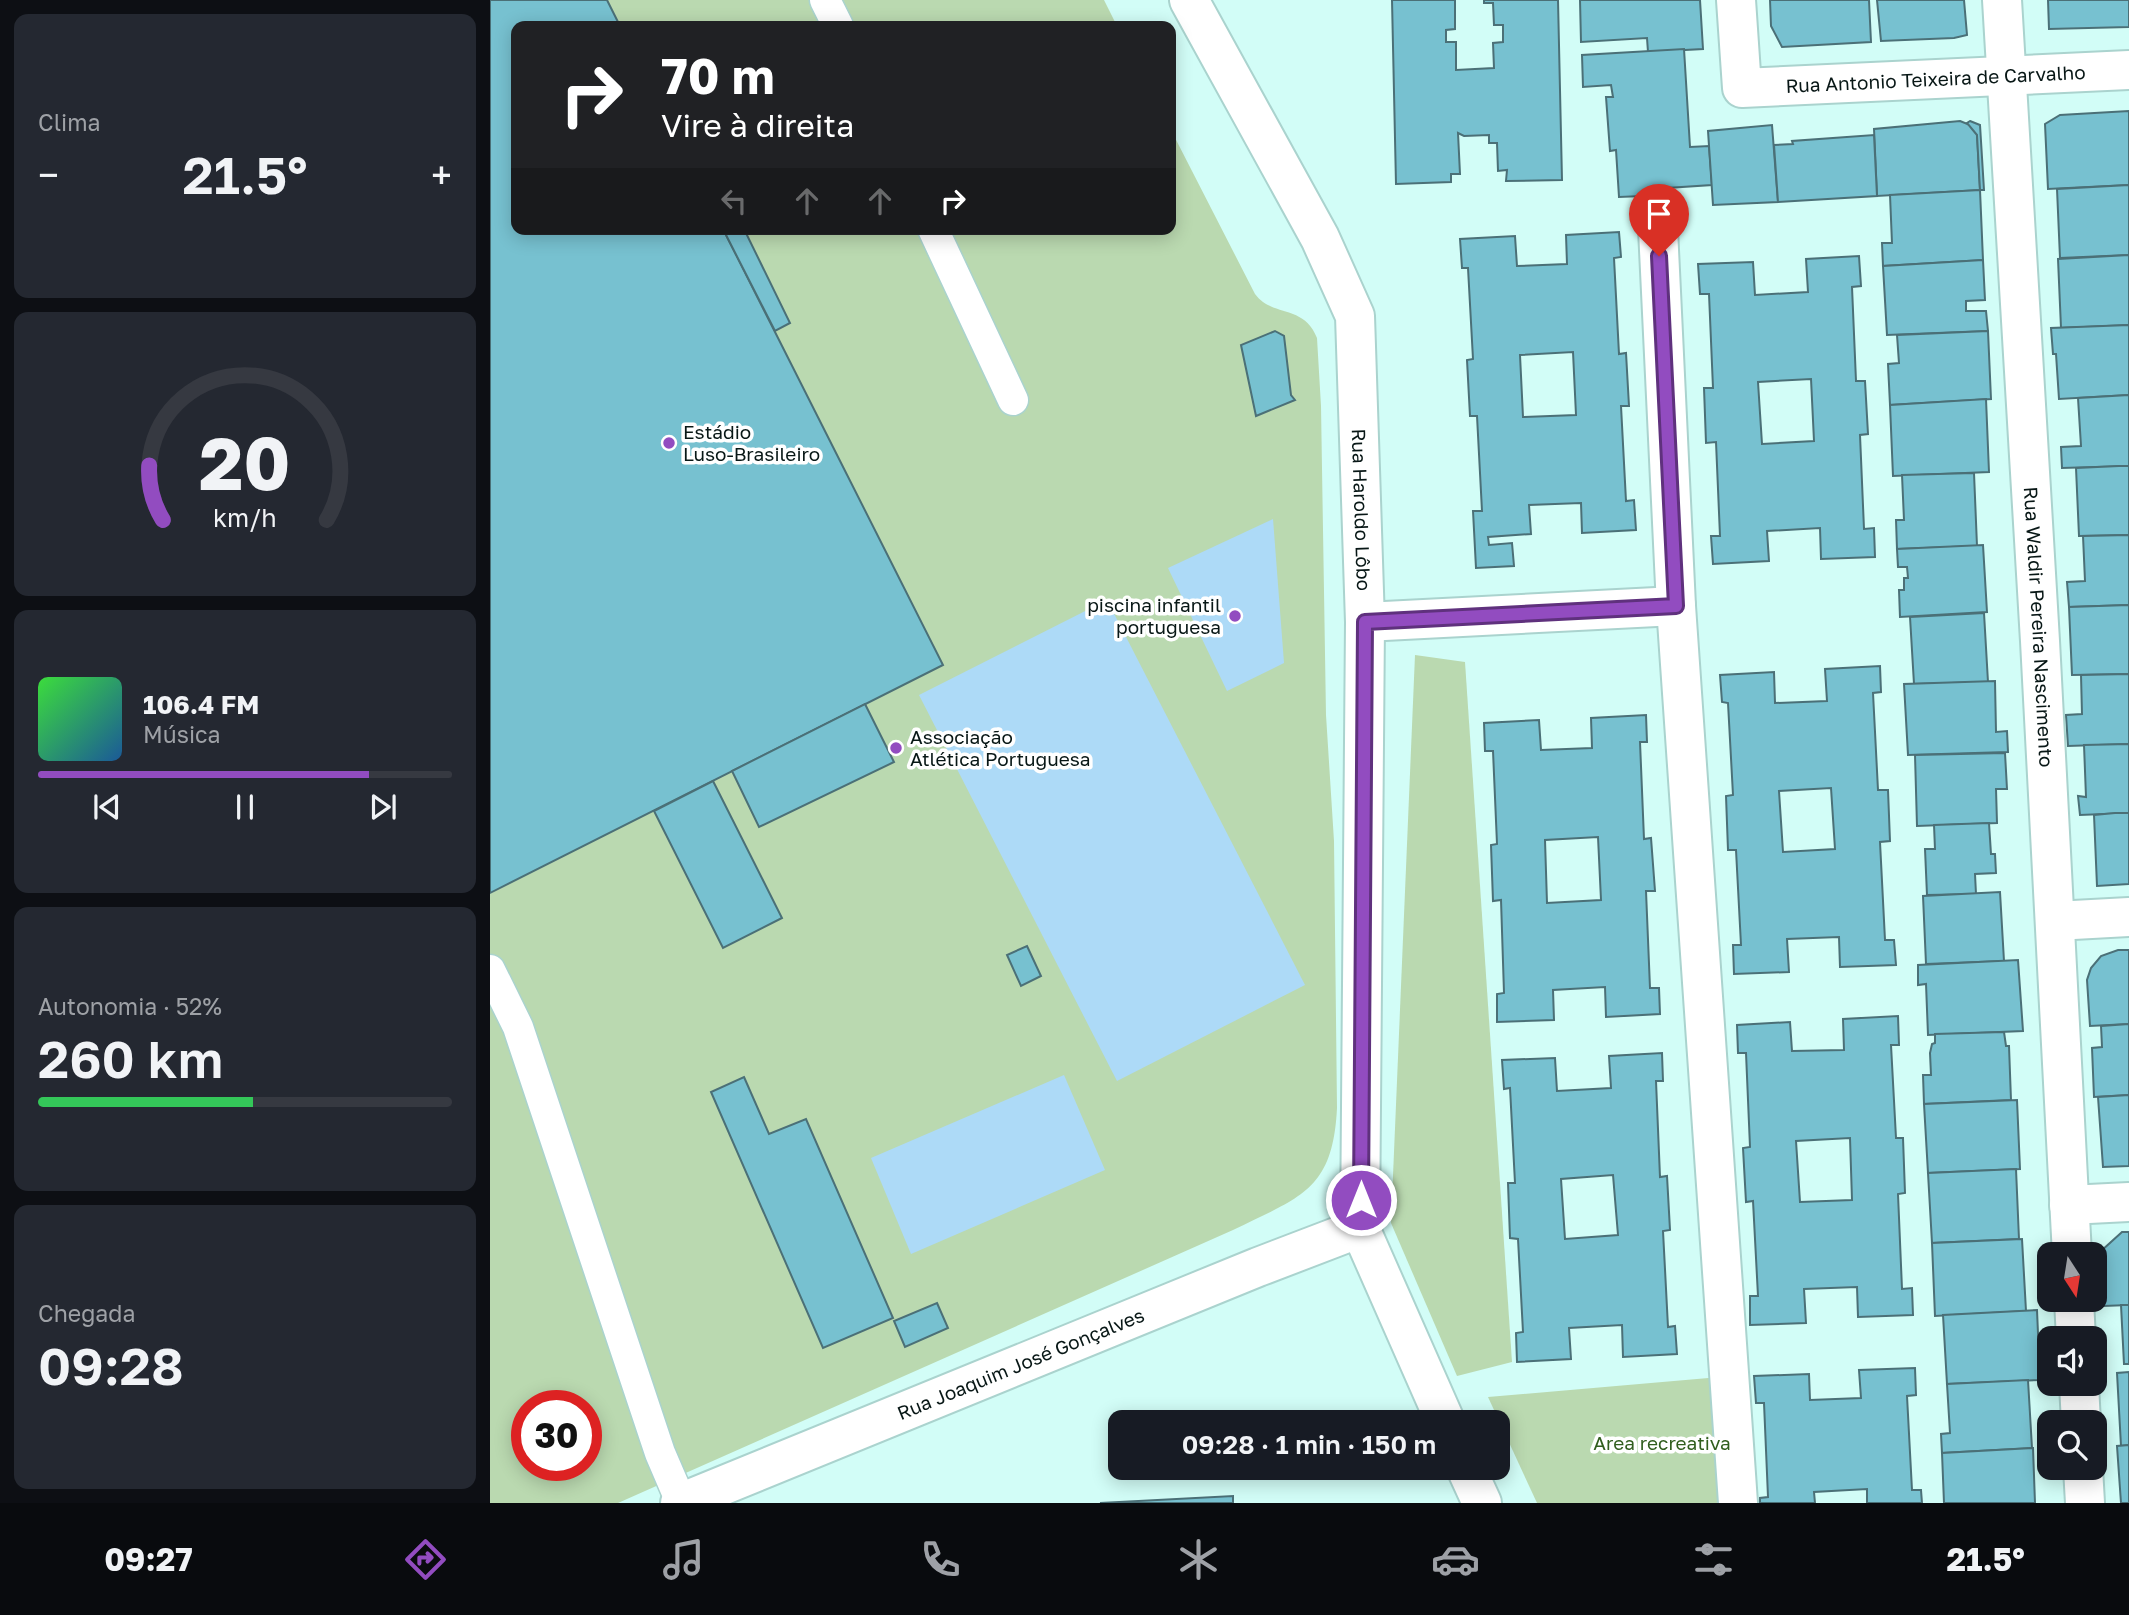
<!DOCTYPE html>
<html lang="pt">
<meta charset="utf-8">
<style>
:root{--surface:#171b24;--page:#242831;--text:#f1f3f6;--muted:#9ea1a6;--line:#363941;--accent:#924cc0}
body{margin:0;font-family:"Golos Text",sans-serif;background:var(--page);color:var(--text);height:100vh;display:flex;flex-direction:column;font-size:26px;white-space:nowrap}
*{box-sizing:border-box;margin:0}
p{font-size:23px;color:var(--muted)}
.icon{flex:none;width:38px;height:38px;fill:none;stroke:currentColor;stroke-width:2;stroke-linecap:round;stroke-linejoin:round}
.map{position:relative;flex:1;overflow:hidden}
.details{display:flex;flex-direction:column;gap:14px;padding:14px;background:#0d0f14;width:490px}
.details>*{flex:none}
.top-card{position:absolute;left:21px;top:21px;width:665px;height:214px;border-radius:14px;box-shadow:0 4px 18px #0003;background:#202124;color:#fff;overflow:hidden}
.needle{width:46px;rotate:168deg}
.fabs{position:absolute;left:1547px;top:1242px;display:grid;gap:14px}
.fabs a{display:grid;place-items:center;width:70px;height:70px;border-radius:14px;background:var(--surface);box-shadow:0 4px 18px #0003;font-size:35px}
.speed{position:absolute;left:21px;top:1390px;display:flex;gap:14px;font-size:35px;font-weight:700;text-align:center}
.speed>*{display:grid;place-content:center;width:91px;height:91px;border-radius:50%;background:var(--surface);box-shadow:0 4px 18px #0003;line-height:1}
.speed .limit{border:10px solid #d22;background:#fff;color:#111}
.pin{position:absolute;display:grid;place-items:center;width:60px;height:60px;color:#fff;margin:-72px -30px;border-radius:50% 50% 50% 0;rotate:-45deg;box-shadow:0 0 7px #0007}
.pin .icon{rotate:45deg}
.me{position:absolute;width:77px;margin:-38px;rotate:0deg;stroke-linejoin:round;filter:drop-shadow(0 0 5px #0008)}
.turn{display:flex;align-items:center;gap:24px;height:147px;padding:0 35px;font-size:32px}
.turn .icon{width:91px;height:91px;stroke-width:2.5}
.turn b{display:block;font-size:49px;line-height:60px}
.lanes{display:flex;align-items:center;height:66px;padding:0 35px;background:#0003;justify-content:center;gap:35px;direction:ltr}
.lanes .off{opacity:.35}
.big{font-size:52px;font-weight:600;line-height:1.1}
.details .widget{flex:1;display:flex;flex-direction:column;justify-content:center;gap:10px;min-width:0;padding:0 24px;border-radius:14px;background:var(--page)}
.details .dial{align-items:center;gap:0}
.dial svg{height:182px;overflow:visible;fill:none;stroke:var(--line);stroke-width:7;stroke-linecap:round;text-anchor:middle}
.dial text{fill:var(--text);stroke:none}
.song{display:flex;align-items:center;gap:21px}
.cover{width:84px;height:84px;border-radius:10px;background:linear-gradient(135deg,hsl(120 70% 55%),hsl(210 70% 35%))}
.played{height:7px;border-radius:4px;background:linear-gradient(90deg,var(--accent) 80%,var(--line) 80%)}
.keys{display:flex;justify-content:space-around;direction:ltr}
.heat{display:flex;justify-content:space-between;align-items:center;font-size:38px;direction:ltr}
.charge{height:10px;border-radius:5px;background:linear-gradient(90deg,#34c759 52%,var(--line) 0)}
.trip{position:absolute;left:618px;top:1410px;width:402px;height:70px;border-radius:14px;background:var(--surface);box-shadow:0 4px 18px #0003;font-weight:600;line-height:70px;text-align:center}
.tabs{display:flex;height:112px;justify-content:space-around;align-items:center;background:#090b0e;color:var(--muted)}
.tabs .icon{width:49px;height:49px}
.tabs .selected{color:var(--accent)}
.tabs b{font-size:32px;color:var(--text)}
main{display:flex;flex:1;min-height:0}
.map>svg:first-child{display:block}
.green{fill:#bad9b0;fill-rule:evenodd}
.water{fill:#addaf7}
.building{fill:#77c1d0;stroke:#4b7077;stroke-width:2;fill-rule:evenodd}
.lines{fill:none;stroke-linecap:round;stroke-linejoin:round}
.service-casing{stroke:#aad3ce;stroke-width:33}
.minor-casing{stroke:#aad3ce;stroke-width:42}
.service{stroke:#fff;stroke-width:30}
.minor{stroke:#fff;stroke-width:38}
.route-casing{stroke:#5f317d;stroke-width:18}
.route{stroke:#924cc0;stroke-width:12}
.poi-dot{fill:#924cc0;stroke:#fff;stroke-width:2.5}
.labels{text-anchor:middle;stroke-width:7;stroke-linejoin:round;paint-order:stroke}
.street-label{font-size:19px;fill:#081716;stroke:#fff}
.poi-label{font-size:19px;fill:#081716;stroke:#fff;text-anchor:start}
.park-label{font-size:19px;fill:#315e1e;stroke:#fff}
</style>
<main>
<section class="details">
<div class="widget"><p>Clima</p>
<div class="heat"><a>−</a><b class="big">21.5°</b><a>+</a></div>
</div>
<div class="widget dial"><svg viewBox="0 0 100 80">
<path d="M14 69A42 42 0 1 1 86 69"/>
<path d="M14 69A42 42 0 0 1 8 45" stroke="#924cc0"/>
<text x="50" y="56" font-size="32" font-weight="700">20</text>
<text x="50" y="72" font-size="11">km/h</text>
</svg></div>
<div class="widget">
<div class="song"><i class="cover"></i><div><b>106.4 FM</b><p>Música</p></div></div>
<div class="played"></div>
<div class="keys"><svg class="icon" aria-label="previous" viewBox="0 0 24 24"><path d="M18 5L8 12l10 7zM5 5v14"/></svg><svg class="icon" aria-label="pause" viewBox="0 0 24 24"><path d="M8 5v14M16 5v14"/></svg><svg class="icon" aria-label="next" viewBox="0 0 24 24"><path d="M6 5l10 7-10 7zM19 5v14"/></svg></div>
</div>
<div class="widget"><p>Autonomia · 52%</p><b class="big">260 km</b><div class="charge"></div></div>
<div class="widget"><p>Chegada</p><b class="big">09:28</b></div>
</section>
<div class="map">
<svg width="1639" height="1503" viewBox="0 0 1639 1503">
<rect width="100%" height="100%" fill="#d2fdf7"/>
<g class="green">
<path d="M0,0h614l13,26h-601v203h655v-99l84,164c18,24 49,10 62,44l4,68 5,309 8,126 3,267c-4,83 -37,89 -104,122l-615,273h-128zM37,1405h59v60h-59z"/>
<polygon points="925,655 975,662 1022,1362 967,1376 901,1223"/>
<polygon points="1230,1377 1239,1503 1047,1503 998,1397"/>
</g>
<g class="water">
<polygon points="783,519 794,663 737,691 678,568"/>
<polygon points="617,600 815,985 627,1081 429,695"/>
<polygon points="574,1075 615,1170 421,1254 381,1158"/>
</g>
<g class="building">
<polygon points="0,0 117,0 130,26 26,26 26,229 233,229 453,665 0,893"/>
<polygon points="902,0 965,0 965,29 956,30 956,42 966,42 966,70 1004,68 1003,43 1013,42 1013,25 1004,25 1003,3 994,3 994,0 1068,0 1072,180 1016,181 1017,170 1008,171 1007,143 999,143 999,135 974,136 968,133 970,174 961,174 961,182 906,184"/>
<polygon points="1090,0 1210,0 1213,49 1158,52 1157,38 1091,42"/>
<polygon points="1280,0 1379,0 1381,42 1292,47 1281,26"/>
<polygon points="1387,0 1474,0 1477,35 1464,38 1391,41"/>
<polygon points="1558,0 1639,0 1639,27 1559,29"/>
<polygon points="1194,49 1200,147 1219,146 1222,185 1177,188 1177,195 1129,197 1126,150 1120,151 1116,97 1123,97 1121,85 1093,87 1092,55"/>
<polygon points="1639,111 1639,185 1558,189 1555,124 1570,115"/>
<polygon points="1470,121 1480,125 1487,134 1490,190 1387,196 1384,129"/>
<polygon points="1480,121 1490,125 1494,190 1490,190 1487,135 1477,123"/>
<polygon points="1282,125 1288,202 1223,205 1218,131"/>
<polygon points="1384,135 1387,196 1288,202 1284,145 1303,144 1302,141"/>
<polygon points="1639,185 1639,255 1570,258 1567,189"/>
<polygon points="1490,190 1493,260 1393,266 1392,243 1402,243 1400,195"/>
<polygon points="233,229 254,229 300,323 285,331"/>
<path d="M1129,232l2,25 -7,1 5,96 7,-1 3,53h-8l5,95 8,-1 2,30 -54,3 -1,-30 -52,2 2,29 -43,3 1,8 23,-2 2,23 -38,2 -3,-57h9l-5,-95h-7l-3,-56 6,-1 -5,-91h-6l-2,-29 55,-3 2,30 50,-2 -1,-29zM1083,352l3,63 -53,2 -3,-62z"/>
<polygon points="1639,255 1639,325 1571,328 1568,259"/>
<path d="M1369,256l2,30 -9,1 4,94h9l3,53 -8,1 4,94 10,-1 1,29 -54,2 -1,-31 -53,3 2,30 -56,3 -2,-28h9l-4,-94 -10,1 -2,-55h9l-4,-94h-9l-2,-30 55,-2 2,33 53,-3 -2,-33zM1321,379l3,62 -52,3 -4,-62z"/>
<polygon points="1493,260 1495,300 1476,301 1476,311 1496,311 1498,331 1397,335 1393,266"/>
<polygon points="1639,325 1639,395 1569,399 1566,354 1563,354 1561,328"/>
<polygon points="785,331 794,336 801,395 805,400 766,416 751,345"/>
<polygon points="1498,331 1501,399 1400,405 1398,364 1409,363 1407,335"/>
<polygon points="1639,395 1639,466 1572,468 1571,447 1591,446 1588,398"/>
<polygon points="1496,399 1499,472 1403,476 1400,405"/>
<polygon points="1629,466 1639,466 1639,535 1589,536 1586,468"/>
<polygon points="1484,473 1487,546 1407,549 1406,520 1414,520 1412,475"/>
<polygon points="1639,535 1639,605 1579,607 1577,582 1595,581 1593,536"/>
<polygon points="1493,545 1497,612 1410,617 1409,590 1414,590 1414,578 1418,578 1417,567 1408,567 1407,549"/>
<polygon points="1639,605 1639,674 1582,675 1579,607"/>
<polygon points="1494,613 1498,682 1424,684 1420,617"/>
<path d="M1390,666l1,26 -8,1 5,97h10l2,51 -10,1 5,98h9l2,25 -56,2 -1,-30 -52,2 2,33 -55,2 -1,-29h8l-5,-95h-8l-2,-54 7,-1 -5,-92 -6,-1 -2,-27 54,-3 1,31 52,-2 -2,-32zM1341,788l4,61 -52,3 -4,-61z"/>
<polygon points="1639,674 1639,744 1578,746 1576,715 1592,714 1591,675"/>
<polygon points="1505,681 1506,732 1517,731 1518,752 1418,755 1414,684"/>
<polygon points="375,704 404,762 269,827 242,771"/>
<path d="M1156,715l1,27h-7l4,97 7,-1 4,53h-9l4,97h9l1,26 -54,3 -1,-30 -52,3 1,30 -57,2v-28l7,-1 -3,-93 -8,1 -2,-56 6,-1 -4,-93h-8l-1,-28 55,-3 2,30 51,-2 -1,-30zM1108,837l3,63 -54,3 -2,-63z"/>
<polygon points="1639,744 1639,813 1590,815 1588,796 1596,797 1594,745"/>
<polygon points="1515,753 1517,789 1506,789 1507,823 1427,826 1425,755"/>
<polygon points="223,781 292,918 233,948 164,811"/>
<polygon points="1625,813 1639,813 1639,884 1607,886 1604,815"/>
<polygon points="1499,823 1501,854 1505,854 1506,873 1485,874 1486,894 1437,895 1435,849 1445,849 1444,825"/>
<polygon points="1510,892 1514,961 1436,964 1433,896"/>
<polygon points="537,946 551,976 531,986 517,955"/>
<polygon points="1628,950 1639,950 1639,1024 1600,1026 1597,980 1601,968 1611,956"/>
<polygon points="1528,960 1533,1031 1438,1035 1436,984 1428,985 1428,965"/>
<path d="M1408,1016l1,29h-8l5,93h7l2,55 -7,1 4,95 10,-1 1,27 -55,2 -1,-30 -53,2 2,34 -56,2v-29h8l-5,-95 -7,1 -3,-54 7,-1 -4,-94h-8l-1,-28 53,-3 2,29 52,-1 -1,-31zM1360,1138l2,62 -52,2 -4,-61z"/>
<polygon points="1639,1024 1639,1095 1604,1097 1602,1048 1612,1047 1611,1026"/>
<polygon points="1514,1032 1516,1046 1519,1046 1521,1100 1434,1104 1433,1075 1441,1075 1440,1053 1442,1044 1445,1043 1445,1034"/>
<path d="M1172,1053l1,28h-7l4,96 7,-1 3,54 -7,1 5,96 7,-1 2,28 -54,3 -1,-32 -53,3 2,31 -54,3 -1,-29 7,-1 -5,-93 -8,-1 -2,-55h7l-5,-95 -6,1 -2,-29 53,-2 2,33 54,-3 -2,-32zM1123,1175l5,60 -53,4 -4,-60z"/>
<polygon points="254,1077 279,1134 316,1119 403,1318 333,1348 221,1092"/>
<polygon points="1639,1095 1639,1166 1613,1167 1608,1097"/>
<polygon points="1527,1100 1530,1169 1438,1173 1434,1104"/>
<polygon points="1526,1169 1529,1239 1442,1243 1438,1173"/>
<polygon points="1632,1232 1639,1232 1639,1305 1614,1306 1610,1252"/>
<polygon points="1532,1239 1536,1311 1445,1316 1442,1243"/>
<polygon points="447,1303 458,1328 415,1347 404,1321"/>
<polygon points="1631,1305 1639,1305 1639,1364 1634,1364"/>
<polygon points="1547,1310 1550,1380 1457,1384 1453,1315"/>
<polygon points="1425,1368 1426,1395 1417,1396 1422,1490 1431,1490 1432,1503 1377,1503 1377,1489 1324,1492 1325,1503 1270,1503 1270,1498 1278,1497 1274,1403 1266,1403 1264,1376 1319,1374 1320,1400 1371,1398 1369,1370"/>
<polygon points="1639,1372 1639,1445 1631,1446 1627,1373"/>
<polygon points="1538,1380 1542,1448 1452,1453 1451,1434 1460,1433 1457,1384"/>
<polygon points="1639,1445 1639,1503 1631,1503 1627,1446"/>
<polygon points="1543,1448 1545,1503 1454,1503 1452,1453"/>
<polygon points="743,1496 743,1503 610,1503"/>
</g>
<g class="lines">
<g class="service-casing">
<g id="service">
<polyline points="335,0 348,26"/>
<polyline points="443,229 523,400"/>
<polyline points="0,970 28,1027 170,1453 191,1502"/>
</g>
</g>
<g class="minor-casing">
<g id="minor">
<path id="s1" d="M699,0l131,238 35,78 10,306 -5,606 86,195"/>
<path id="s2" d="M1246,0l6,88 387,-18"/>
<path id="s3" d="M1512,0l38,641 32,614"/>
<polyline points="1168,229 1186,606 1248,1503"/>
<polyline points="875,622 1186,606"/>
<polyline points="1565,921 1639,917"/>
<polyline points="1579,1205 1639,1202"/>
<polyline points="1584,1300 1586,1339"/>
<polyline points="1589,1384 1591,1423"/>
<polyline points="976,1468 992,1503"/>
<polyline points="1593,1468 1595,1503"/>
<path id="s4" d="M190,1503l578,-236 102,-39"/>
</g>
</g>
<use href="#service" class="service"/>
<use href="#minor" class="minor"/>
</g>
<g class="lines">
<g class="route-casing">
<polyline id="route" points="871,1200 875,622 1186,606 1169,256"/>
</g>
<use href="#route" class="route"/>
</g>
<g class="poi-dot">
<circle cx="179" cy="443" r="7"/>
<circle cx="745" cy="616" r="7"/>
<circle cx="406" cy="748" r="7"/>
</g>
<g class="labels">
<g class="street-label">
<text dy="7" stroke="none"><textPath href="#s2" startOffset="282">Rua Antonio Teixeira de Carvalho</textPath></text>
<text dy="7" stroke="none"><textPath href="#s1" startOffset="551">Rua Haroldo Lôbo</textPath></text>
<text dy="7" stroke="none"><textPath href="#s3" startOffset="628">Rua Waldir Pereira Nascimento</textPath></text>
<text dy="7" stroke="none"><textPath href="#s4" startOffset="368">Rua Joaquim José Gonçalves</textPath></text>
</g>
<g class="poi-label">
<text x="193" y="439">Estádio<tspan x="193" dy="22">Luso-Brasileiro</tspan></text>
<text x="731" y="612" text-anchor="end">piscina infantil<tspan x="731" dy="22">portuguesa</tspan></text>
<text x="420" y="744">Associação<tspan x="420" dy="22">Atlética Portuguesa</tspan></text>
</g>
<g class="park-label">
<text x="1172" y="1450">Area recreativa</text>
</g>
</g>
</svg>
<div class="fabs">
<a><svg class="needle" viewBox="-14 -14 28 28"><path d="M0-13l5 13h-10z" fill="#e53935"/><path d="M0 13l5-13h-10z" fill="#9ea1a6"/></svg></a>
<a><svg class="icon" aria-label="sound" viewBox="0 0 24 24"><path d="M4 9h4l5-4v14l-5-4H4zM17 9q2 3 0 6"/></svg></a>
<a><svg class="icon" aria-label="search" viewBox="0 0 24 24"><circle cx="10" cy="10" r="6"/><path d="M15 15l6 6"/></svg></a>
</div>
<div class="speed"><div class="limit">30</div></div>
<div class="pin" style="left:1169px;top:256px;background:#d93025"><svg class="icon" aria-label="arrive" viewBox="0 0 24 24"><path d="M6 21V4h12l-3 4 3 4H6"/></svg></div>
<svg class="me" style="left:871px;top:1200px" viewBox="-20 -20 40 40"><circle r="17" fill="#924cc0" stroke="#fff" stroke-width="3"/><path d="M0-11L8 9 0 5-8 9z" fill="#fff"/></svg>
<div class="trip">09:28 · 1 min · 150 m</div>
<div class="top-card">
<div class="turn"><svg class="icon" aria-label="right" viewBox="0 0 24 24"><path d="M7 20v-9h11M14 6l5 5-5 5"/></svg><div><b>70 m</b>Vire à direita</div></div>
<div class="lanes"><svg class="icon off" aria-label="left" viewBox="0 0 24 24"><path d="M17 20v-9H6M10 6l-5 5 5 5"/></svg><svg class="icon off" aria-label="ahead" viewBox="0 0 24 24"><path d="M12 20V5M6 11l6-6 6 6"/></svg><svg class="icon off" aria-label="ahead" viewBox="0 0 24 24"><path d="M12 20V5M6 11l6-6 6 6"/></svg><svg class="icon" aria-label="right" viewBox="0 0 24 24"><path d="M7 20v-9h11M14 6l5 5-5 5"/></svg></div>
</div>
</div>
</main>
<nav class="tabs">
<b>09:27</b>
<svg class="icon selected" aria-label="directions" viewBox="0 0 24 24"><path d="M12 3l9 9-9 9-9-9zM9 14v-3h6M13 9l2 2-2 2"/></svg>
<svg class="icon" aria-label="music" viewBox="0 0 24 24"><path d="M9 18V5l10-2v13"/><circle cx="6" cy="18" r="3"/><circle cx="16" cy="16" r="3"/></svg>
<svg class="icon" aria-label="phone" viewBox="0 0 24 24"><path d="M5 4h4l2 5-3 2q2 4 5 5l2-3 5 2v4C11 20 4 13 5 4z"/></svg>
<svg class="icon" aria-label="climate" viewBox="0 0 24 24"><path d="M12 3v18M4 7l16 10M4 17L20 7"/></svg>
<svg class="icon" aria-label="car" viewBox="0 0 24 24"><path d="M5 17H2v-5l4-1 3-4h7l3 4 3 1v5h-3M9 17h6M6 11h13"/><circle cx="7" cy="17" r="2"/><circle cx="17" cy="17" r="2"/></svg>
<svg class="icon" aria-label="filters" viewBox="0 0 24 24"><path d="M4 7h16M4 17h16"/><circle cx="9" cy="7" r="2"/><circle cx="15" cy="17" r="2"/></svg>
<b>21.5°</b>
</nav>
